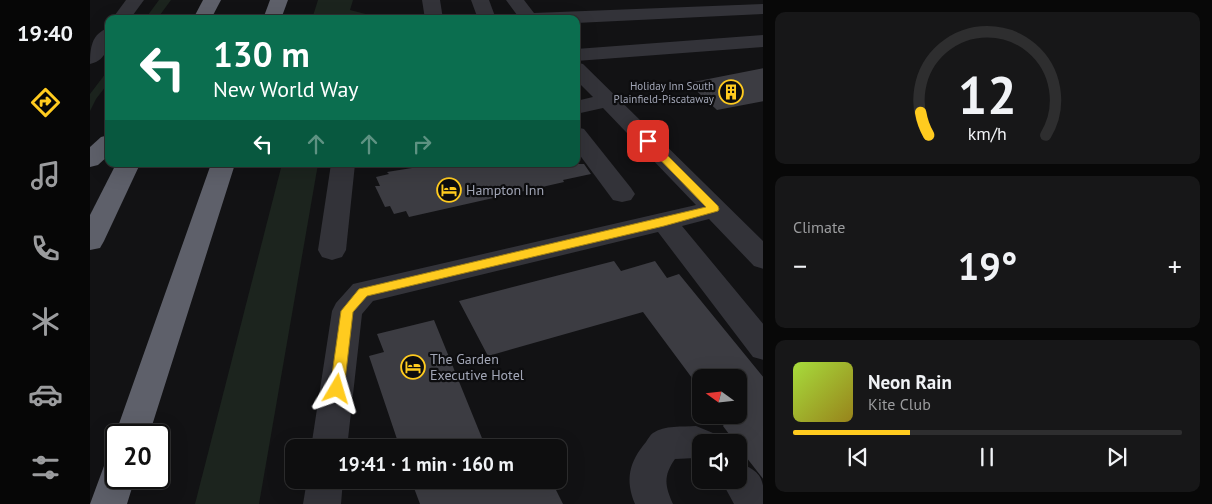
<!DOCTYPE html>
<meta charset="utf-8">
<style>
:root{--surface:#0e0e0f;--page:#171718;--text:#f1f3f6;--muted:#9b9c9e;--line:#2e2e2f;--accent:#ffcb1f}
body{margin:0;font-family:"PT Sans",sans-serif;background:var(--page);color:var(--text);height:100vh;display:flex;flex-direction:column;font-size:19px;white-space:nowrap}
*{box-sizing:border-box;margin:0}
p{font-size:16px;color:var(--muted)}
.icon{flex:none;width:28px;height:28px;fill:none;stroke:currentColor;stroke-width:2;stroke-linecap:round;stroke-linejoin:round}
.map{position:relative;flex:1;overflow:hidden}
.details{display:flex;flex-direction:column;gap:12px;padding:12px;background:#080808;width:449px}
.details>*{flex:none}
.hud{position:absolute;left:15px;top:15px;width:475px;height:152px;border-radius:10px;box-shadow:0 5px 20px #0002,0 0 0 1px var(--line);background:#0b6e4f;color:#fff;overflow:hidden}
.needle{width:32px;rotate:285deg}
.buttons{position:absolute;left:602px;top:369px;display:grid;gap:10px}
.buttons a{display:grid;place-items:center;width:55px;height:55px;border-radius:10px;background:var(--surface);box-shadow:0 5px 20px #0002,0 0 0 1px var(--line);font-size:25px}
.speed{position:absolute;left:15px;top:424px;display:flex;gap:10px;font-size:25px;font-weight:700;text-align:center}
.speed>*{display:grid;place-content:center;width:65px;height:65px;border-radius:50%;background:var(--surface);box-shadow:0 5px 20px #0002,0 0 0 1px var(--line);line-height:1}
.speed .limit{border:2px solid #111;border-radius:8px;background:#fff;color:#111}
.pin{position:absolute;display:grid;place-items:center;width:42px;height:42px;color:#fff;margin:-21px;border-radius:10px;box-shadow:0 2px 8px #0006}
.me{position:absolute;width:55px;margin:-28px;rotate:7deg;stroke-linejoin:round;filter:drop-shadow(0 0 4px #0008)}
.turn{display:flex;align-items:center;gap:18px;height:105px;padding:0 25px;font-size:22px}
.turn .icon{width:65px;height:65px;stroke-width:2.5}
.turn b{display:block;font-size:35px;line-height:42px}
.lanes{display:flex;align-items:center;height:48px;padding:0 25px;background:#0003;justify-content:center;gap:25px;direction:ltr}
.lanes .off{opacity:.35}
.big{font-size:38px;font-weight:800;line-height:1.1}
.details .tile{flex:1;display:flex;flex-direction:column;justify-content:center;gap:8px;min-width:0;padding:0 18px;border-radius:10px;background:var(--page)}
.details .dial{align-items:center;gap:0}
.dial svg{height:130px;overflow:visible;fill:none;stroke:var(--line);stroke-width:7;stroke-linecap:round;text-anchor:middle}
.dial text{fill:var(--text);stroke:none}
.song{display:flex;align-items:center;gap:15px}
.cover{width:60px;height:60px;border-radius:8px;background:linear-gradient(135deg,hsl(80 70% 55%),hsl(50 70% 35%))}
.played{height:5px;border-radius:2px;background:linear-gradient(90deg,var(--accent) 30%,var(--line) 30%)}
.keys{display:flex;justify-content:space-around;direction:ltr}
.heat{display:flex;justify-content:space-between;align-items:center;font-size:28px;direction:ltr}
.trip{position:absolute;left:195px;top:439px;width:282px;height:50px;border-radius:10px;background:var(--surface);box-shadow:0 5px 20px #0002,0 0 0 1px var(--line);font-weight:800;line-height:50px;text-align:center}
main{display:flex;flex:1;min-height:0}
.menu{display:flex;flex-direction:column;width:90px;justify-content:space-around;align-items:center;background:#060606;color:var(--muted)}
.menu .icon{width:35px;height:35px}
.menu .current{color:var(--accent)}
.menu b{font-size:22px;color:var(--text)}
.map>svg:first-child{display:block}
.green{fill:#1c241e}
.building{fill:#3c3c42}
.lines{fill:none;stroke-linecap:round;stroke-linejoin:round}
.minor{fill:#333339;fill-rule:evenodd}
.highway{fill:#5e606a;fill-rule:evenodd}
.route{fill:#ffcb1f;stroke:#a68414}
.labels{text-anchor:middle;stroke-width:4.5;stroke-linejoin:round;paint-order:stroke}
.far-poi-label{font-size:11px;fill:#a2a6b6;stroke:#0d0d0f;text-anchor:end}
.poi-label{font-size:14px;fill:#a2a6b6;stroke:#0d0d0f;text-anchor:start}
</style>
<main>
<nav class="menu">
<b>19:40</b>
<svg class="icon current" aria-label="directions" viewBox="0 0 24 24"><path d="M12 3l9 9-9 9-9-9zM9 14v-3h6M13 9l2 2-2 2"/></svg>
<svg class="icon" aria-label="music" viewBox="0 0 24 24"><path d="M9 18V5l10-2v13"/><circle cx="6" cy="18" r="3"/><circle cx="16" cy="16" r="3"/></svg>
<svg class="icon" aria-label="phone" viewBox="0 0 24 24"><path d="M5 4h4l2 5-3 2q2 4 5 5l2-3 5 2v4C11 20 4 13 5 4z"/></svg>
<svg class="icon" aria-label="climate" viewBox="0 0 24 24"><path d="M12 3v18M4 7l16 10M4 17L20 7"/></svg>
<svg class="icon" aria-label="car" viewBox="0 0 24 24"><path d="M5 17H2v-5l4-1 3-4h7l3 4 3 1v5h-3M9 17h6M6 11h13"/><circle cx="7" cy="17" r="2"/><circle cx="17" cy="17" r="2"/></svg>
<svg class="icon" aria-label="filters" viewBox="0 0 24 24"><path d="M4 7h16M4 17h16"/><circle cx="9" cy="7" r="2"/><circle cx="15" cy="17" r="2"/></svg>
</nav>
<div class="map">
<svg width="674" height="504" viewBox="0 0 674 504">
<rect width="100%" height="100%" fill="#121214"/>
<g class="green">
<polygon points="69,0 81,0 67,19 55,19"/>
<polygon points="228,0 263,0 260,10 295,19 222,19"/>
<polygon points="19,69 19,82 6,99 0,111 0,94"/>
<polygon points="192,164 228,164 169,504 105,504"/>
</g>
<g class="building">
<polygon points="674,68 674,101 627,110 598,83"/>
<polygon points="347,164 494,164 501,174 473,180 474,182 319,217 316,211 304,214 300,206 295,207 285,186 290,186 286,177 299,174 297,172"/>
<polygon points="524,261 531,271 565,261 577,278 589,274 674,378 674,480 649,448 649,442 645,442 633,426 640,415 649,415 649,378 602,378 553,312 398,356 369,301"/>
<polygon points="344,320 396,448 310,448 279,356 294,352 287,334"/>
<polygon points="321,480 461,480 473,504 330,504"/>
</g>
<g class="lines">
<g class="minor">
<polygon points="36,0 54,0 40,19 22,19"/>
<polygon points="332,0 350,0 353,19 335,19"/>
<polygon points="381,0 399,0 406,19 388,19"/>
<polygon points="416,0 434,0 444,13 674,4 674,14 486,23 486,19 430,19"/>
<path d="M19,28c0,16 -1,32 -19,36 0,-15 1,-31 19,-36z"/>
<polygon points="674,35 674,47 486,61 486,49"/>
<polygon points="486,62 493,64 674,242 674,269 664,266 619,219 592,226 674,325 674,360 663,357 568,232 283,301 272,314 257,448 221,448 242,311 246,303 263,284 606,205 513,108 486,114 486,101 503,97 486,80"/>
<polygon points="486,127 494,129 541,188 545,194 541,200 532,202 523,200 486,150"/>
<polygon points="241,164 265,164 256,250 252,257 242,260 232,257 228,250"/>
<path d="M606,426l17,7 5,9h-17v18l-5,-2 -21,1c-12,17 -10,27 -2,45h-38c-10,-24 -6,-42 11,-62 2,-3 4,-7 7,-9 11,-8 30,-6 43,-7z"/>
<path d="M649,463c24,9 25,17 25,41h-30l-13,-24h18z"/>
<polygon points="217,480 253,480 251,504 213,504"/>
</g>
<g class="highway">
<polygon points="113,0 131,0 121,19 103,19"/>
<polygon points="180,0 198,0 191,19 173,19"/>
<polygon points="19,135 19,155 8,165 0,167 0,147 11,137"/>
<polygon points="26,164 50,164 14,241 10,248 0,250 0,215"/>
<polygon points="121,164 145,164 59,435 26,435 26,439 25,435"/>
<polygon points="26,461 26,478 45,478 37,504 0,504 14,466"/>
</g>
</g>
<polygon class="route" points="558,138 561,139 628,206 629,209 628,211 574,226 277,296 263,312 254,389 252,393 247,395 242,393 240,389 251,311 269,289 616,207 554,143 554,139"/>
<defs>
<g id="building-ring" transform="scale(1.25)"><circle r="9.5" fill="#0d0d0f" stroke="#ffcb1f" stroke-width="1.5"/><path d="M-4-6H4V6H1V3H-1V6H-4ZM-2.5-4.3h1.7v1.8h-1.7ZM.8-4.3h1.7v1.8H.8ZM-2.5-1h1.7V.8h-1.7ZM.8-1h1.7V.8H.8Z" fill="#ffcb1f"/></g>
<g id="hotel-ring" transform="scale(1.25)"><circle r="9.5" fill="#0d0d0f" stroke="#ffcb1f" stroke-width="1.5"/><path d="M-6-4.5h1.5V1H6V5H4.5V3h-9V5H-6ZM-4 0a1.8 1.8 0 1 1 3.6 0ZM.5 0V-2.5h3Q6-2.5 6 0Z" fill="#ffcb1f"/></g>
</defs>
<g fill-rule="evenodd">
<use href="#building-ring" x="641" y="92"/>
<use href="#hotel-ring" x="359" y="190"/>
<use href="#hotel-ring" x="323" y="367"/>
</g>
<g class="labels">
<g class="far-poi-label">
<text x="624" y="90">Holiday Inn South<tspan x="624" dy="13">Plainfield-Piscataway</tspan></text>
</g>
<g class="poi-label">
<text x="376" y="195">Hampton Inn</text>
<text x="340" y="364">The Garden<tspan x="340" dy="16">Executive Hotel</tspan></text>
</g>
</g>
</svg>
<div class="buttons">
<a><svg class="needle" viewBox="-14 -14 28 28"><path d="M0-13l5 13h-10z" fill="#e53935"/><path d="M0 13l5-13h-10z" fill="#9b9c9e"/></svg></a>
<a><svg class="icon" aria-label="sound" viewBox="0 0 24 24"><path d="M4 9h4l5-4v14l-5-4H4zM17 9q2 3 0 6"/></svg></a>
</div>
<div class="speed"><div class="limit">20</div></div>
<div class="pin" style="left:558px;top:141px;background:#d93025"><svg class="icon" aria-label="arrive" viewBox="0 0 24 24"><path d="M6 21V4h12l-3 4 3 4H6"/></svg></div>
<svg class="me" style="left:247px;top:389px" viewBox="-20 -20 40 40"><path d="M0-17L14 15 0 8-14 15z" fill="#ffcb1f" stroke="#fff" stroke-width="4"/></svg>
<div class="trip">19:41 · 1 min · 160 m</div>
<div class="hud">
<div class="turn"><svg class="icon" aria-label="left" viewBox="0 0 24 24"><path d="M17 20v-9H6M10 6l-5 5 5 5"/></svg><div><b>130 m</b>New World Way</div></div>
<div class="lanes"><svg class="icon" aria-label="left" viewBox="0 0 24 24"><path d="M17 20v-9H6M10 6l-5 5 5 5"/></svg><svg class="icon off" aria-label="ahead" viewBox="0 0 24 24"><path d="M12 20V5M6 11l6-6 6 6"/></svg><svg class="icon off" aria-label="ahead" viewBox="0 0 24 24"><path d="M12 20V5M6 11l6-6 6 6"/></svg><svg class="icon off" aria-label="right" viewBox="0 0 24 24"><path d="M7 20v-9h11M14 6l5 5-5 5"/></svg></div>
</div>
</div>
<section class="details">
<div class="tile dial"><svg viewBox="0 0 100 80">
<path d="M14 69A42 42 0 1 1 86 69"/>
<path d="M14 69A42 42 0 0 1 9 55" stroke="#ffcb1f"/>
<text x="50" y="56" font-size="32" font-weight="700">12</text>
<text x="50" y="72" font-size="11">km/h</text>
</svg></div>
<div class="tile"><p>Climate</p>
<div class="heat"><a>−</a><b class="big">19°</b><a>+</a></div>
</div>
<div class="tile">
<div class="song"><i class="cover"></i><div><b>Neon Rain</b><p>Kite Club</p></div></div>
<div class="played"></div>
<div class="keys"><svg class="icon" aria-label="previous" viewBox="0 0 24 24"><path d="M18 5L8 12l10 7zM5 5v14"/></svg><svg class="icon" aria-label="pause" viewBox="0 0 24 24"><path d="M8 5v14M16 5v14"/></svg><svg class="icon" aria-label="next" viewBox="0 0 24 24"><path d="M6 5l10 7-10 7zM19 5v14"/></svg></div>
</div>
</section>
</main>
